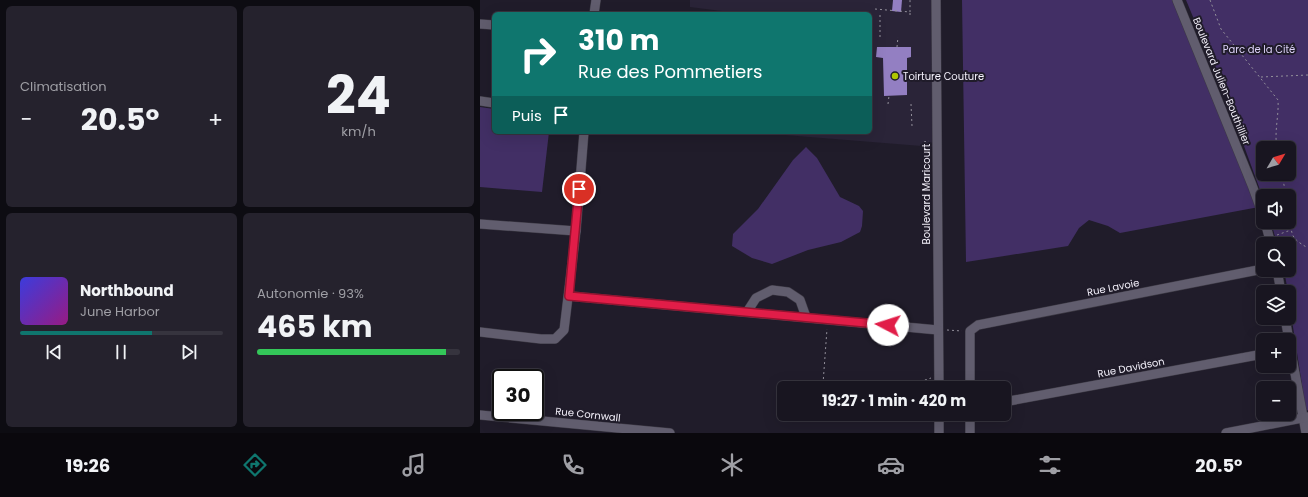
<!DOCTYPE html>
<html lang="fr">
<meta charset="utf-8">
<style>
:root{--surface:#181520;--page:#25222d;--text:#f1f3f6;--muted:#9f9fa5;--line:#36343e;--accent:#0f766e}
body{margin:0;font-family:Poppins,sans-serif;background:var(--page);color:var(--text);height:100vh;display:flex;flex-direction:column;font-size:15px;white-space:nowrap}
*{box-sizing:border-box;margin:0}
p{font-size:13px;color:var(--muted)}
.icon{flex:none;width:22px;height:22px;fill:none;stroke:currentColor;stroke-width:2;stroke-linecap:round;stroke-linejoin:round}
.map{position:relative;flex:1;overflow:hidden}
.drawer{display:flex;flex-direction:column;gap:6px;padding:6px;background:#0d0c12;width:480px}
.drawer>*{flex:none}
.banner{position:absolute;left:12px;top:12px;width:380px;height:122px;border-radius:6px;box-shadow:0 4px 16px #0002,0 0 0 1px var(--line);background:#0f766e;color:#fff;overflow:hidden}
.needle{width:26px;rotate:52deg}
.tools{position:absolute;left:776px;top:141px;display:grid;gap:8px}
.tools a{display:grid;place-items:center;width:40px;height:40px;border-radius:6px;background:var(--surface);box-shadow:0 4px 16px #0002,0 0 0 1px var(--line);font-size:20px}
.speed{position:absolute;left:12px;top:369px;display:flex;gap:8px;font-size:20px;font-weight:700;text-align:center}
.speed>*{display:grid;place-content:center;width:52px;height:52px;border-radius:50%;background:var(--surface);box-shadow:0 4px 16px #0002,0 0 0 1px var(--line);line-height:1}
.speed .limit{border:2px solid #111;border-radius:6px;background:#fff;color:#111}
.pin{position:absolute;display:grid;place-items:center;width:34px;height:34px;color:#fff;margin:-17px;border:2px solid #fff;border-radius:50%;box-shadow:0 1px 4px #0007}
.me{position:absolute;width:44px;margin:-22px;rotate:275deg;stroke-linejoin:round;filter:drop-shadow(0 0 3px #0008)}
.turn{display:flex;align-items:center;gap:14px;height:84px;padding:0 20px;font-size:18px}
.turn .icon{width:52px;height:52px;stroke-width:2.5}
.turn b{display:block;font-size:28px;line-height:34px}
.then{display:flex;align-items:center;height:38px;padding:0 20px;background:#0003;gap:8px;font-size:15px}
.big{font-size:30px;font-weight:700;line-height:1.1}
.drawer .card{flex:1;display:flex;flex-direction:column;justify-content:center;gap:6px;min-width:0;padding:0 14px;border-radius:6px;background:var(--page)}
.drawer .dial{align-items:center;gap:0}
.dial b{font-size:52px;line-height:1}
.song{display:flex;align-items:center;gap:12px}
.cover{width:48px;height:48px;border-radius:6px;background:linear-gradient(135deg,hsl(240 70% 55%),hsl(310 70% 35%))}
.played{height:4px;border-radius:2px;background:linear-gradient(90deg,var(--accent) 65%,var(--line) 65%)}
.keys{display:flex;justify-content:space-around;direction:ltr}
.heat{display:flex;justify-content:space-between;align-items:center;font-size:22px;direction:ltr}
.charge{height:6px;border-radius:3px;background:linear-gradient(90deg,#34c759 93%,var(--line) 0)}
.drawer .tiles{flex:1;display:grid;gap:6px;grid-template-columns:repeat(2,1fr)}
.trip{position:absolute;left:297px;top:381px;width:234px;height:40px;border-radius:6px;background:var(--surface);box-shadow:0 4px 16px #0002,0 0 0 1px var(--line);font-weight:700;line-height:40px;text-align:center}
.dock{display:flex;height:64px;justify-content:space-around;align-items:center;background:#0a080d;color:var(--muted)}
.dock .icon{width:28px;height:28px}
.dock .selected{color:var(--accent)}
.dock b{font-size:18px;color:var(--text)}
main{display:flex;flex:1;min-height:0}
.map>svg:first-child{display:block}
.built{fill:#2a2438}
.green{fill:#422f65;fill-rule:evenodd}
.building{fill:#937fc2}
.lines{fill:none;stroke-linecap:round;stroke-linejoin:round}
.minor-casing{stroke:#3d3a45;stroke-width:10}
.path{stroke:#93909b;stroke-width:1;stroke-dasharray:2 3;stroke-linecap:butt}
.minor{stroke:#615d6e;stroke-width:9}
.route-casing{stroke:#92132f;stroke-width:10}
.route{stroke:#e11d48;stroke-width:7}
.poi-dot{fill:#b0c501;stroke:#201c2a;stroke-width:1.5}
.labels{text-anchor:middle;stroke-width:4;stroke-linejoin:round;paint-order:stroke}
.park-label{font-size:10px;fill:#dcd2f8;stroke:#201c2a}
.poi-label{font-size:10px;fill:#f4f1fb;stroke:#201c2a;text-anchor:start}
.street-label{font-size:10px;fill:#f4f1fb;stroke:#201c2a}
</style>
<main>
<section class="drawer">
<div class="tiles">
<div class="card"><p>Climatisation</p>
<div class="heat"><a>−</a><b class="big">20.5°</b><a>+</a></div>
</div>
<div class="card dial"><b>24</b><p>km/h</p></div>
<div class="card">
<div class="song"><i class="cover"></i><div><b>Northbound</b><p>June Harbor</p></div></div>
<div class="played"></div>
<div class="keys"><svg class="icon" aria-label="previous" viewBox="0 0 24 24"><path d="M18 5L8 12l10 7zM5 5v14"/></svg><svg class="icon" aria-label="pause" viewBox="0 0 24 24"><path d="M8 5v14M16 5v14"/></svg><svg class="icon" aria-label="next" viewBox="0 0 24 24"><path d="M6 5l10 7-10 7zM19 5v14"/></svg></div>
</div>
<div class="card"><p>Autonomie · 93%</p><b class="big">465 km</b><div class="charge"></div></div>
</div>
</section>
<div class="map">
<svg width="828" height="433" viewBox="0 0 828 433">
<rect width="100%" height="100%" fill="#201c2a"/>
<polygon class="built" points="210,0 452,0 454,147 305,135 305,132 390,132 390,14 265,14 210,7"/>
<g class="green">
<polygon points="482,0 692,0 779,207 640,233 628,226 609,220 599,228 588,246 486,262"/>
<path d="M706,0h122v410l-2,1 -17,-110v-9h-1l-4,-22h5v-26h-12l-6,-22h18v-26h-26v2l-38,-104zM783,148h26v26h-26z"/>
<polygon points="0,107 14,109 14,132 69,132 62,192 0,187"/>
<polygon points="326,147 337,158 360,197 379,206 383,211 382,226 380,232 361,242 328,250 292,264 272,258 252,246 253,234 278,209 313,160"/>
</g>
<g class="building">
<polygon points="413,0 422,0 421,12 412,11"/>
<polygon points="397,47 431,47 431,57 427,58 427,95 404,96 403,58 396,57"/>
</g>
<g class="lines">
<g class="minor-casing">
<g id="minor">
<polyline points="456,0 459,388"/>
<polyline points="697,0 772,185 783,215"/>
<polyline points="114,14 116,0"/>
<polyline points="0,24 14,25"/>
<polyline points="0,101 14,103"/>
<polyline points="785,222 791,244"/>
<polyline points="0,224 96,231"/>
<polyline points="797,270 801,292"/>
<polyline points="89,296 458,330"/>
<polyline points="267,312 276,298 292,290 308,292 320,300 326,317"/>
<polyline points="805,318 809,340"/>
<polyline points="0,332 61,339 75,339 84,330 96,231 104,132"/>
<polyline points="809,341 826,433"/>
<polyline points="490,388 490,331 498,325 783,269"/>
<polyline points="524,402 783,354"/>
<polyline points="459,414 459,433"/>
<polyline points="490,414 490,433"/>
<polyline points="0,415 190,433"/>
<polyline points="746,433 828,417"/>
</g>
</g>
<g class="path">
<path d="M730,0l11,29 57,71c1,16 -4,32 -1,48"/>
<polyline points="395,9 430,12 430,0"/>
<polyline points="430,13 430,17"/>
<polyline points="400,37 400,14"/>
<polyline points="417,47 418,37"/>
<polyline points="781,77 828,75"/>
<polyline points="408,104 409,96"/>
<polyline points="431,104 432,126"/>
<polyline points="444,142 449,141"/>
<polyline points="802,174 806,196"/>
<path d="M809,216c4,20 0,21 19,32"/>
<polyline points="797,235 811,230"/>
<polyline points="809,263 812,257 813,238"/>
<polyline points="467,330 482,331"/>
<polyline points="343,384 347,329"/>
<polyline points="441,388 442,381 451,378"/>
</g>
<use href="#minor" class="minor"/>
</g>
<g class="lines">
<g class="route-casing">
<polyline id="route" points="99,189 89,296 408,325"/>
</g>
<use href="#route" class="route"/>
</g>
<circle class="poi-dot" cx="415" cy="76" r="4"/>
<g class="labels">
<g class="park-label">
<text x="779" y="53">Parc de la Cité</text>
</g>
<g class="poi-label">
<text x="423" y="80">Toirture Couture</text>
</g>
<g class="street-label">
<text transform="translate(742 81) rotate(68)" y="4">Boulevard Julien-Bouthillier</text>
<text transform="translate(446 194) rotate(-90)" y="4">Boulevard Maricourt</text>
<text transform="translate(633 287) rotate(-11)" y="4">Rue Lavoie</text>
<text transform="translate(651 367) rotate(-11)" y="4">Rue Davidson</text>
<text transform="translate(108 414) rotate(6)" y="4">Rue Cornwall</text>
</g>
</g>
</svg>
<div class="tools">
<a><svg class="needle" viewBox="-14 -14 28 28"><path d="M0-13l5 13h-10z" fill="#e53935"/><path d="M0 13l5-13h-10z" fill="#9f9fa5"/></svg></a>
<a><svg class="icon" aria-label="sound" viewBox="0 0 24 24"><path d="M4 9h4l5-4v14l-5-4H4zM17 9q2 3 0 6"/></svg></a>
<a><svg class="icon" aria-label="search" viewBox="0 0 24 24"><circle cx="10" cy="10" r="6"/><path d="M15 15l6 6"/></svg></a>
<a><svg class="icon" aria-label="layers" viewBox="0 0 24 24"><path d="M12 4l9 5-9 5-9-5zM3 14l9 5 9-5"/></svg></a>
<a>+</a>
<a>−</a>
</div>
<div class="speed"><div class="limit">30</div></div>
<div class="pin" style="left:99px;top:189px;background:#d93025"><svg class="icon" aria-label="arrive" viewBox="0 0 24 24"><path d="M6 21V4h12l-3 4 3 4H6"/></svg></div>
<svg class="me" style="left:408px;top:325px" viewBox="-20 -20 40 40"><circle r="19" fill="#fff"/><path d="M0-13L10 11 0 6-10 11z" fill="#e11d48"/></svg>
<div class="trip">19:27 · 1 min · 420 m</div>
<div class="banner">
<div class="turn"><svg class="icon" aria-label="right" viewBox="0 0 24 24"><path d="M7 20v-9h11M14 6l5 5-5 5"/></svg><div><b>310 m</b>Rue des Pommetiers</div></div>
<div class="then">Puis<svg class="icon" aria-label="arrive" viewBox="0 0 24 24"><path d="M6 21V4h12l-3 4 3 4H6"/></svg></div>
</div>
</div>
</main>
<nav class="dock">
<b>19:26</b>
<svg class="icon selected" aria-label="directions" viewBox="0 0 24 24"><path d="M12 3l9 9-9 9-9-9zM9 14v-3h6M13 9l2 2-2 2"/></svg>
<svg class="icon" aria-label="music" viewBox="0 0 24 24"><path d="M9 18V5l10-2v13"/><circle cx="6" cy="18" r="3"/><circle cx="16" cy="16" r="3"/></svg>
<svg class="icon" aria-label="phone" viewBox="0 0 24 24"><path d="M5 4h4l2 5-3 2q2 4 5 5l2-3 5 2v4C11 20 4 13 5 4z"/></svg>
<svg class="icon" aria-label="climate" viewBox="0 0 24 24"><path d="M12 3v18M4 7l16 10M4 17L20 7"/></svg>
<svg class="icon" aria-label="car" viewBox="0 0 24 24"><path d="M5 17H2v-5l4-1 3-4h7l3 4 3 1v5h-3M9 17h6M6 11h13"/><circle cx="7" cy="17" r="2"/><circle cx="17" cy="17" r="2"/></svg>
<svg class="icon" aria-label="filters" viewBox="0 0 24 24"><path d="M4 7h16M4 17h16"/><circle cx="9" cy="7" r="2"/><circle cx="15" cy="17" r="2"/></svg>
<b>20.5°</b>
</nav>
